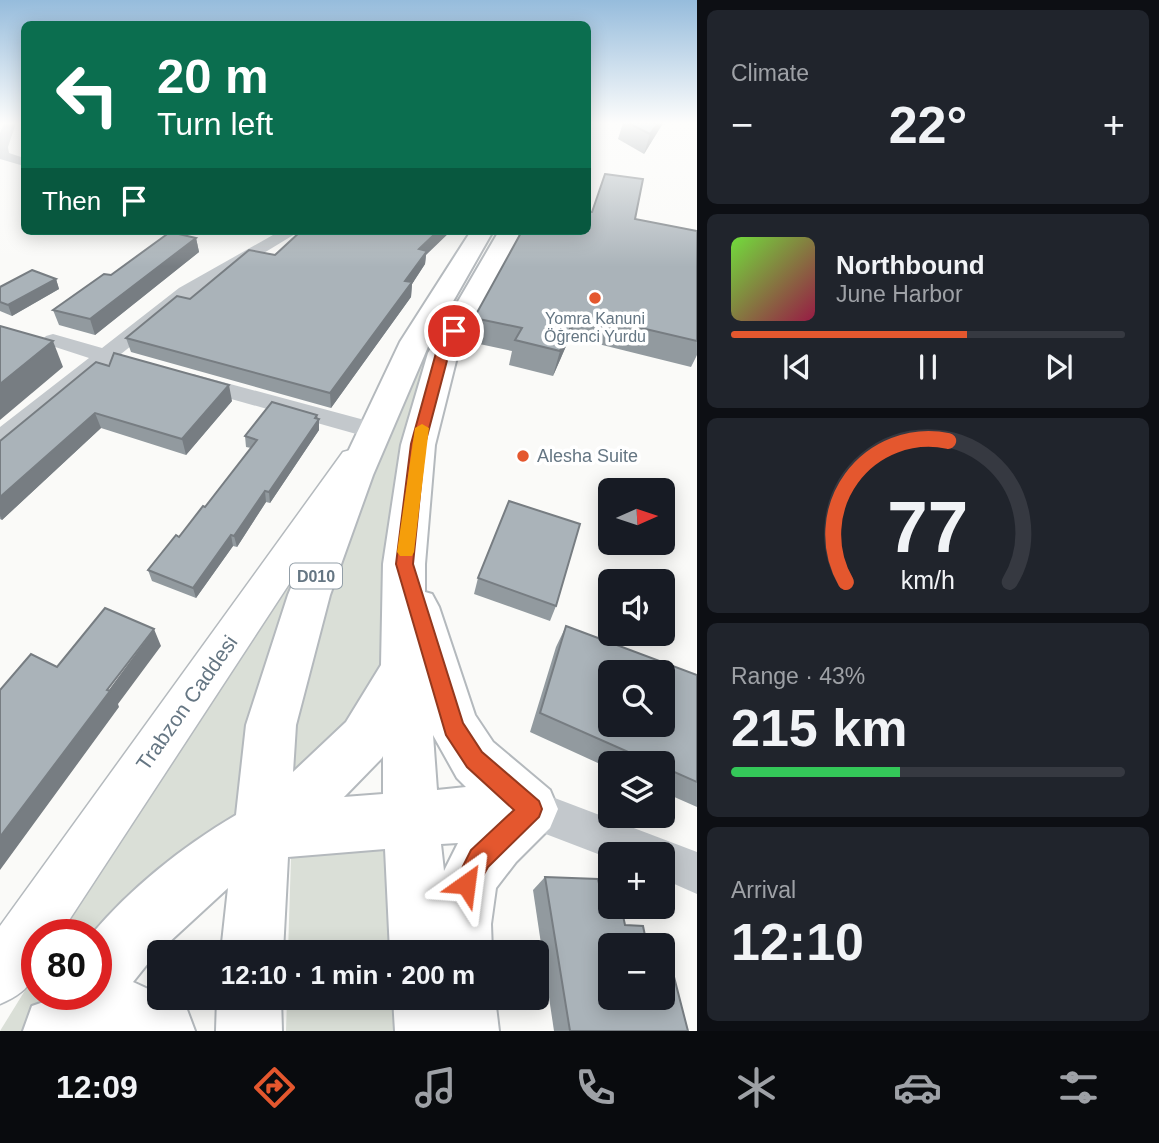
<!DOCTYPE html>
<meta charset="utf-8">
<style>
:root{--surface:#171b24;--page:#20242c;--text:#f1f3f6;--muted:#9ea1a6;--line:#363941;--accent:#e4572e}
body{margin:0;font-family:Helvetica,sans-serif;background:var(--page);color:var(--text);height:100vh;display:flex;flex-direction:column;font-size:26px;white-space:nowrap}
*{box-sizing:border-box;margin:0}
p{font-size:23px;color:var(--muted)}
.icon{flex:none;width:38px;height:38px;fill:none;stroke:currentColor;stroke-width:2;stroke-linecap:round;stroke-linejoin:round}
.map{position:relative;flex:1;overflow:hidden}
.panel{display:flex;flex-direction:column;gap:10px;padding:10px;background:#0d0f14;width:462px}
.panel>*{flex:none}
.banner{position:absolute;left:21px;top:21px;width:570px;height:214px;border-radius:10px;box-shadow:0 4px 18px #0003;background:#0b6e4f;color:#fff;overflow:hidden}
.needle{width:46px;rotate:87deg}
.tools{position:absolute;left:598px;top:478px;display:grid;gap:14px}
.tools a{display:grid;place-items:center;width:77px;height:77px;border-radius:10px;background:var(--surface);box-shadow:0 4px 18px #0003;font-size:35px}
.speed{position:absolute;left:21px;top:919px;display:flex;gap:14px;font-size:35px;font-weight:700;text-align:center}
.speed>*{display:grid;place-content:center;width:91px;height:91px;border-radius:50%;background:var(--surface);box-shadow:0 4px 18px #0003;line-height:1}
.speed .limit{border:10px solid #d22;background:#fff;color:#111}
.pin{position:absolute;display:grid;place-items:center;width:60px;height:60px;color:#fff;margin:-30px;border:4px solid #fff;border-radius:50%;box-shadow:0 2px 7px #0007}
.me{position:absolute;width:77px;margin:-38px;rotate:31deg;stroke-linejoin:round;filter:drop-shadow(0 0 5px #0008)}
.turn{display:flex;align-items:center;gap:24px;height:147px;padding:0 21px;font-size:32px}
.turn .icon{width:91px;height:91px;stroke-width:2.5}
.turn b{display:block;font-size:49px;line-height:60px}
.then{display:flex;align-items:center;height:66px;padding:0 21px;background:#0003;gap:14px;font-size:26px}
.big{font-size:52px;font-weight:700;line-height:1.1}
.panel .widget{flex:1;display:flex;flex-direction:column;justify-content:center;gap:10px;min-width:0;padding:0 24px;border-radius:10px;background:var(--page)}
.panel .dial{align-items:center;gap:0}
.dial svg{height:182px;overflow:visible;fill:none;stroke:var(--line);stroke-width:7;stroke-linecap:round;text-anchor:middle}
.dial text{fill:var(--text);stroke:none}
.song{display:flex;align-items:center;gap:21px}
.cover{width:84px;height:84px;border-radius:10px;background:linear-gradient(135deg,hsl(100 70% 55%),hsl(340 70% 35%))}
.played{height:7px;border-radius:4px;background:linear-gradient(90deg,var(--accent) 60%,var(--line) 60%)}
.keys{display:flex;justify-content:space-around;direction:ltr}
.heat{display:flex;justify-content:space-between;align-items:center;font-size:38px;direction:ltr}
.charge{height:10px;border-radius:5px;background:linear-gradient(90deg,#34c759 43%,var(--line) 0)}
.trip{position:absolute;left:147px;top:940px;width:402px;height:70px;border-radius:10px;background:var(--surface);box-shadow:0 4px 18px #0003;font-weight:700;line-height:70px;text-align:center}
.dock{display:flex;height:112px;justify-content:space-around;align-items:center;background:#090b0e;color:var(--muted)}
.dock .icon{width:49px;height:49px}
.dock .current{color:var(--accent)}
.dock b{font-size:32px;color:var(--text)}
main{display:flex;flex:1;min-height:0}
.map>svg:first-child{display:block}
.green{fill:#dadfd7}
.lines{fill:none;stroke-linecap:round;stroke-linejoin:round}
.major-casing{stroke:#b5babe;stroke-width:3}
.highway-casing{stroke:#b4b9bd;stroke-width:4}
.minor{fill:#c3c8cc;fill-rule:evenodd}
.major{fill:#fff;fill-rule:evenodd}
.highway{fill:#fff;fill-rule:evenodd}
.wall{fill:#929a9f}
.shaded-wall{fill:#777d82}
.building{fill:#aab3b9;stroke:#777d82;stroke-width:2;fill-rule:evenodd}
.route{fill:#e4572e;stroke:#94391e;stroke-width:2}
.slow{fill:#f59e0b}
.poi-dot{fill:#e4572e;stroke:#fff;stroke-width:2.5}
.labels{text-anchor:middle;stroke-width:7;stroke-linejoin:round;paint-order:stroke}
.far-poi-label{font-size:16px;fill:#657683;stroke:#fff}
.shield{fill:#fff;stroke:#939fa8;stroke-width:2}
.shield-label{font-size:16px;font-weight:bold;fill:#657683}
.poi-label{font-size:18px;fill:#657683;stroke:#fff;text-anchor:start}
.near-street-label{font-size:21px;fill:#657683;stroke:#fff}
</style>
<main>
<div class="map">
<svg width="697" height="1031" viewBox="0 0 697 1031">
<rect width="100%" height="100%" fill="#fafaf8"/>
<g class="green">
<polygon points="425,350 434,352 391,661 361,710 272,801 295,704 389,423"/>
<polygon points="325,520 245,818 96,934 60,934"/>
<polygon points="392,848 398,952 288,952 291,857"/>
<polygon points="37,971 37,994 61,994 36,1031 0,1031"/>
<polygon points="287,998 401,998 403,1031 286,1031"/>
</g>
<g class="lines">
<g class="major-casing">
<path id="major" d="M354,449l11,3 5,8 -5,8 -305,466h-23c0,38 1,54 -37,70v-78l343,-474z"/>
</g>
<g class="highway-casing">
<g id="highway">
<path d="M471,231h22l-63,111 -57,133 -43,120 -34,130 -3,47 53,-50 35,-57 2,-101 18,-119 27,-92 71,-122h22l-63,122 -23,92 -10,119v28l7,2 7,13 36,108 18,27 57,48 8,19 -8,19 -34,34 -20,26 -5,36 1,28h-102l-5,-103 -97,8 -5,95h-62l7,-64 -75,69 -20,25 26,12v4h7l20,9 9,24h-172l9,-25 35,-12h29v-60h-4c40,-47 90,-87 144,-119l10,-90 42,-130 49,-120 63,-133zM433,735l24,43 9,9 -29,3zM383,756v38l-39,3 38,-39zM458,843l-14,28 -3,-27z"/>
<polygon points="217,998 281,998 282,1031 216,1031"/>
<polygon points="393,998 495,998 499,1031 395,1031"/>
</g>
</g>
<g class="minor">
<polygon points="4,123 16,123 8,147 9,153 24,158 24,166 0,159 0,133"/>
<polygon points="280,231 300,231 193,296 121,354 128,360 125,365 109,364 9,446 0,448 0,427 89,358 46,344 42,340 46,336 53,334 102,348 179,288"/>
<polygon points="193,374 383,425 386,431 383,437 374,439 185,386 182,381 185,376"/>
<polygon points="531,789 697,852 697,894 663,879 663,854 611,854 611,859 517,823 511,809 517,795"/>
</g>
<use href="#major" class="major"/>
<use href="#highway" class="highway"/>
</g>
<g class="wall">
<polygon points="623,123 663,123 644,154 618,139"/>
<polygon points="635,219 697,231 697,355 691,367 570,337 553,376 509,365 512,351 470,342 474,318"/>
<polygon points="196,238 199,252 95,335 59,325 53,310 111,275"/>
<polygon points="275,255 426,255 425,264 412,284 411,297 331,408 131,352 126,338 190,299"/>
<polygon points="56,279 59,289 12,316 0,311 0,287"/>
<polygon points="96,362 232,401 186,455 101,428 2,520 0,519 0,441"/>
<polygon points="317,419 319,430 270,503 266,502 237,547 233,546 196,598 152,581 148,570 205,507 251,448 246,447 245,436"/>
<polygon points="478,578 556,606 550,621 474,594"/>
<polygon points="566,626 697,675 697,807 663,792 663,763 611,763 611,769 530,732 556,647"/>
<polygon points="545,877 604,906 647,945 688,1031 554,1031 533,890"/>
</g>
<g class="shaded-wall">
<polygon points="658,123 663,123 644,154 650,134"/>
<polygon points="438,231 451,231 426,255 425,264 412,284 411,297 331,408 330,393 419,249"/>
<polygon points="196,238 199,252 95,335 90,319"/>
<polygon points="56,279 59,289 12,316 8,305"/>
<polygon points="577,313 570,337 553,376 560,351"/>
<polygon points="53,341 63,367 0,420 0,384"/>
<polygon points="229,385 232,401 186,455 182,439"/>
<polygon points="95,413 101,428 2,520 0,516 0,497"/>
<polygon points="317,415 318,421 319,419 319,430 270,503 269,492"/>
<polygon points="265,491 266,502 237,547 234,536"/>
<polygon points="231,535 233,546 196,598 193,588"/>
<polygon points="154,629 161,646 118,704 119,707 0,870 0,837"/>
</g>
<g class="building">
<polygon points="628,123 658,123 650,134"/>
<polygon points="605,174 643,179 635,219 697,231 697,341 577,313 560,351 515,340 522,328 474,318 522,231 588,231 588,212 592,212"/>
<polygon points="301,231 438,231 419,249 427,251 405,281 412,282 330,393 126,338 177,296 190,299 249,250 275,255"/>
<polygon points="170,232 196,238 90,319 53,310 104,274 111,275"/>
<polygon points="32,270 56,279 8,305 0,302 0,287"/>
<polygon points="0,326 53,341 0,384"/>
<polygon points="114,353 229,385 182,439 95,413 0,497 0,441 96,362 109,366"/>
<polygon points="272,402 317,415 315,418 319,419 269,492 265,491 234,536 231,535 193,588 148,570 176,535 179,537 203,506 205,507 257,440 245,436"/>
<polygon points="509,501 580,524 556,606 478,578"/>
<polygon points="105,608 154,629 107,690 110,691 0,837 0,690 31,654 57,667"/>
<path d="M566,626l131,49v107l-34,-15v-4h-10l-113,-50zM611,672h52v52h-52z"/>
<polygon points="545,877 598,879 604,906 621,906 625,925 643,926 647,945 611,945 611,998 663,998 663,946 666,946 688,1031 570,1031"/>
</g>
<linearGradient id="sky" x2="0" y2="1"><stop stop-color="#96bcdc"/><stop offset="0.46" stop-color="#fdfdfc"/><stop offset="1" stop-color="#fdfdfc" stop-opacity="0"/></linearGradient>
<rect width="697" height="267" fill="url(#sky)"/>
<polygon class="route" points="450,329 460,331 449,353 425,444 413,564 463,723 482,752 539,801 542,809 539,817 488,867 474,892 466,896 457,892 454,884 471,850 514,810 467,767 446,735 396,564 411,444 436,353"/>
<polygon class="slow" points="422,424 429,428 414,552 412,556 400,556 397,552 415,428"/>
<g class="poi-dot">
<circle cx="595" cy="298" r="7"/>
<circle cx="523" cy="456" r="7"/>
</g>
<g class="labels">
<g class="far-poi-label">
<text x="595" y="324">Yomra Kanuni<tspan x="595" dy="18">Öğrenci Yurdu</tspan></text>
</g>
<rect class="shield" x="290" y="563.5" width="52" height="25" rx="5"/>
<g class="shield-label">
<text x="316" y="582">D010</text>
</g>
<g class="poi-label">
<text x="537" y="462">Alesha Suite</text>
</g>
<g class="near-street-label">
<text transform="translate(187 703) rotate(-55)" y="7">Trabzon Caddesi</text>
</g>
</g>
</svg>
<div class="tools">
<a><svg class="needle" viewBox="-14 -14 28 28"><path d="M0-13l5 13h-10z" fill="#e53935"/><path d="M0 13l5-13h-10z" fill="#9ea1a6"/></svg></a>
<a><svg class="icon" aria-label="sound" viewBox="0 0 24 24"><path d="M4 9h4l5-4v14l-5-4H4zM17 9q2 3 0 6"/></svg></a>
<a><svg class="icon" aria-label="search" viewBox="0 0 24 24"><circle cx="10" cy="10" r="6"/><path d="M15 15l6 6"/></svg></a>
<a><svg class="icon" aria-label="layers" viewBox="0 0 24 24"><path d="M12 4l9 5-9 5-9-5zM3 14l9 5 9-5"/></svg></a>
<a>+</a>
<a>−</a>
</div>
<div class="speed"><div class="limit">80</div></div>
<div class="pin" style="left:454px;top:331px;background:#d93025"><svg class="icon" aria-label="arrive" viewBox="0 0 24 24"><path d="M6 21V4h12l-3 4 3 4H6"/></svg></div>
<svg class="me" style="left:466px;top:884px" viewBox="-20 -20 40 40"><path d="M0-17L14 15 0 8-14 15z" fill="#e4572e" stroke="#fff" stroke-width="4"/></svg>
<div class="trip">12:10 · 1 min · 200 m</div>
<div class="banner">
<div class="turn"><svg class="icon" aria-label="left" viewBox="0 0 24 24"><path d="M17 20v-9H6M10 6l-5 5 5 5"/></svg><div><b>20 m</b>Turn left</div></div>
<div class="then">Then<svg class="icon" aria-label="arrive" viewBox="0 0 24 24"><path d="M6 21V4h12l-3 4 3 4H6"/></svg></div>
</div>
</div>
<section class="panel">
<div class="widget"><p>Climate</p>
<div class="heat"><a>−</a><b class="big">22°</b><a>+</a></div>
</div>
<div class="widget">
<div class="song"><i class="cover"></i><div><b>Northbound</b><p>June Harbor</p></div></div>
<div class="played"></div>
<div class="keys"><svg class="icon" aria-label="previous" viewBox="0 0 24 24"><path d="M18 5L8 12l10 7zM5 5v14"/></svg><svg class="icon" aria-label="pause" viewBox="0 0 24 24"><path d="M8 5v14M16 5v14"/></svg><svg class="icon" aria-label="next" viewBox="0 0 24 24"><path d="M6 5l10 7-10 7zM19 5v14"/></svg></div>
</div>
<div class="widget dial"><svg viewBox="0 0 100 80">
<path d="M14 69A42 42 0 1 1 86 69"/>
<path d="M14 69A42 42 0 0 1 59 7" stroke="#e4572e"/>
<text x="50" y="56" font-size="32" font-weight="700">77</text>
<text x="50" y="72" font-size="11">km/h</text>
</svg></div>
<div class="widget"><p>Range · 43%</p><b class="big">215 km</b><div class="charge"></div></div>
<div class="widget"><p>Arrival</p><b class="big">12:10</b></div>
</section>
</main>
<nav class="dock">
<b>12:09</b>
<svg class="icon current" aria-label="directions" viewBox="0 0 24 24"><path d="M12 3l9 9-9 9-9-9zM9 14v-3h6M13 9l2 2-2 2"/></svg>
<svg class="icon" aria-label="music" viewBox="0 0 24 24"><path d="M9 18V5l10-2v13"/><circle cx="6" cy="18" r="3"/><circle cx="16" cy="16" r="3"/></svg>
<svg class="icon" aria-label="phone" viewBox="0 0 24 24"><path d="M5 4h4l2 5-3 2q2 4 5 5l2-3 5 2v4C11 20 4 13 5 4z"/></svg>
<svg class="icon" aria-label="climate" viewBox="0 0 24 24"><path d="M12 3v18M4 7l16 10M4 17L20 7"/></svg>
<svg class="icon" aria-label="car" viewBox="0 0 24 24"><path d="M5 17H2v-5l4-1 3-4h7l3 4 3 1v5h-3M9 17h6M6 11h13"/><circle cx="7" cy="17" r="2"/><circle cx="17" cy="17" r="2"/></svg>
<svg class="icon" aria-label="filters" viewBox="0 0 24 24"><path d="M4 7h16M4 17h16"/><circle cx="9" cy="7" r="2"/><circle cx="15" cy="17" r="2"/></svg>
</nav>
